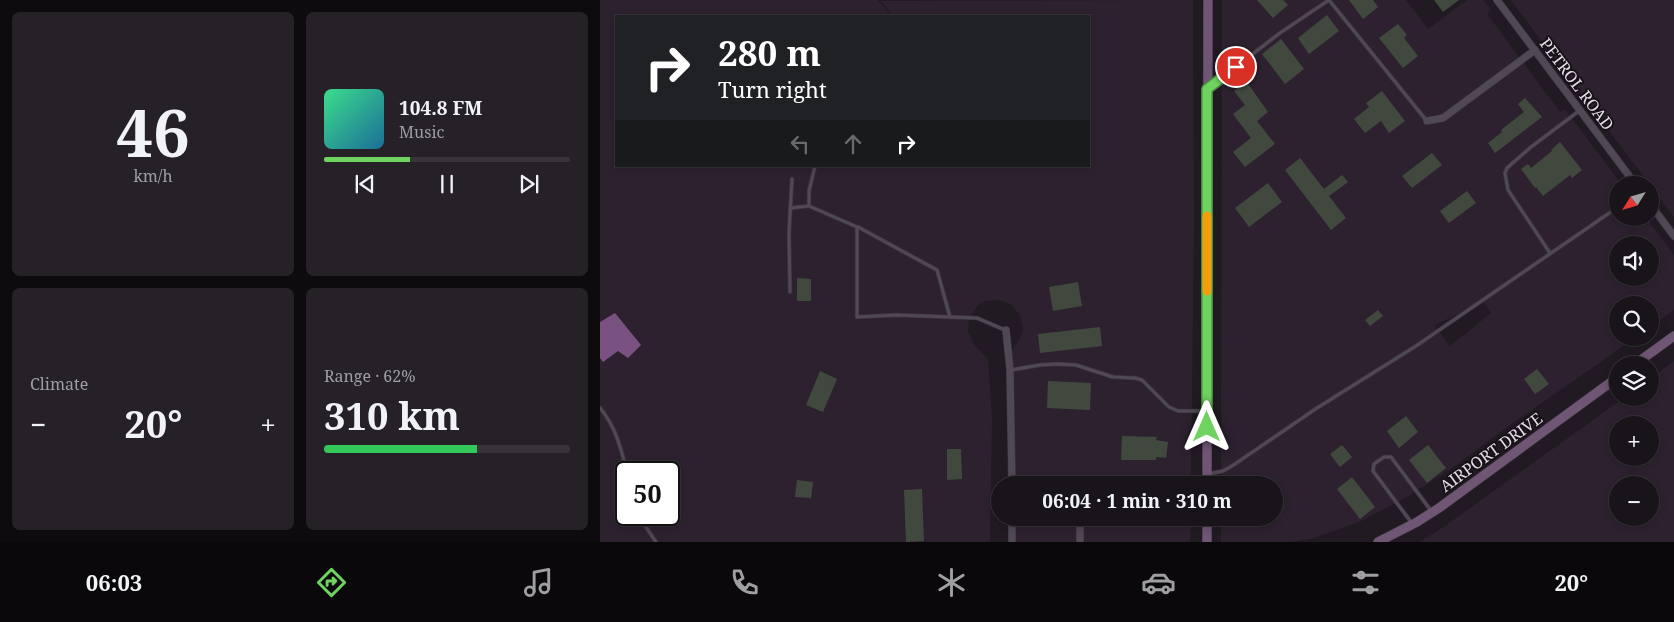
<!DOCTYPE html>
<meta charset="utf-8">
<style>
:root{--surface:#19141a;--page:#262127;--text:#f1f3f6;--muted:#9f9ea2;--line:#373339;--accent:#6fd360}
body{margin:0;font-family:"Noto Serif",serif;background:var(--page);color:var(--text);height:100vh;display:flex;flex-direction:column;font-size:19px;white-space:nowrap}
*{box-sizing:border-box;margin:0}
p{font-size:16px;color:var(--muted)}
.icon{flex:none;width:28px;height:28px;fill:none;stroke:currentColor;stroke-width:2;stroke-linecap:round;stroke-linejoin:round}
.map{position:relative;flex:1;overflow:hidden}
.side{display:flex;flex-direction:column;gap:12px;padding:12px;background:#0e0b0e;width:600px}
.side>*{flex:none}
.top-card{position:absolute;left:15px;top:15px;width:475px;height:152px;border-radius:0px;box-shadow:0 2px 8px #0003,0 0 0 1px var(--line);background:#202124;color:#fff;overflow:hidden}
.needle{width:32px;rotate:233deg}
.controls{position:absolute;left:1009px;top:176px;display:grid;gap:10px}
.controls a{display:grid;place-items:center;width:50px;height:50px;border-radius:50%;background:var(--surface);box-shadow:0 2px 8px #0003,0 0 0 1px var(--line);font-size:25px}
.speed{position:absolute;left:15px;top:461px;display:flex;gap:10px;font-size:25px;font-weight:700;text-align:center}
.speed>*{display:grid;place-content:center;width:65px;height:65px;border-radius:50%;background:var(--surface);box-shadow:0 2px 8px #0003,0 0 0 1px var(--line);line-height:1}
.speed .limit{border:2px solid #111;border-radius:8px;background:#fff;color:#111}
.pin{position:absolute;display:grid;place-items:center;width:42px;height:42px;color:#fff;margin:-21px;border:2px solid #fff;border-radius:50%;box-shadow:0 1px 5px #0007}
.me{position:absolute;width:55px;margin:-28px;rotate:0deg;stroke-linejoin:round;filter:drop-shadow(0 0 4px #0008)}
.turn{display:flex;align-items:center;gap:18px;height:105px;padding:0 20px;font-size:22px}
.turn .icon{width:65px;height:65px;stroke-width:2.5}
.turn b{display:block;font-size:35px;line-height:42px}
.lanes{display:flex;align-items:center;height:48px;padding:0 20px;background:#0003;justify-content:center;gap:25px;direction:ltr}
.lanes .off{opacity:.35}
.big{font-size:38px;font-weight:700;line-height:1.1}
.side .widget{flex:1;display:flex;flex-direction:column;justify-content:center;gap:8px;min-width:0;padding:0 18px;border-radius:8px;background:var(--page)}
.side .dial{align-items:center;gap:0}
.dial b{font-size:65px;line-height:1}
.song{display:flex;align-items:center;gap:15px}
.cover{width:60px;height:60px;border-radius:8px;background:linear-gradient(135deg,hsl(150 70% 55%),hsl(200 70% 35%))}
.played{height:5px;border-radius:2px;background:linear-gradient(90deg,var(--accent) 35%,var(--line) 35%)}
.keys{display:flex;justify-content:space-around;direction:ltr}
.heat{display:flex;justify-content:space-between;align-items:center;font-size:28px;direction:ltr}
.charge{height:8px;border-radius:4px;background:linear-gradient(90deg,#34c759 62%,var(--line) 0)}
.side .tiles{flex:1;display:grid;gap:12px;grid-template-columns:repeat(2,1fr)}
.trip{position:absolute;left:391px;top:476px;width:292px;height:50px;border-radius:25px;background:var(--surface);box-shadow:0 2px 8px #0003,0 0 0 1px var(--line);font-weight:700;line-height:50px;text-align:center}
.menu{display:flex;height:80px;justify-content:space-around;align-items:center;background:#0a080a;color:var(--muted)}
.menu .icon{width:35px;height:35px}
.menu .on{color:var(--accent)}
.menu b{font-size:22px;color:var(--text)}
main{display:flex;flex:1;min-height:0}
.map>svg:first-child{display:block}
.built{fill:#2d212f;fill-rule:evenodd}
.water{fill:#7a5282}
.building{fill:#41493f}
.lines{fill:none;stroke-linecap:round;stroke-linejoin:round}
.lane-casing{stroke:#3b353c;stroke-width:4.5}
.street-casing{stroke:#3b353c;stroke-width:8}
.secondary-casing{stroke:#3b353c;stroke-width:10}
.lane{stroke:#504852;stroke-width:3}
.street{stroke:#504852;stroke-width:7}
.secondary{stroke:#6f5674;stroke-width:9}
.route-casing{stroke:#48893e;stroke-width:12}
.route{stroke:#6fd360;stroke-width:9}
.slow{stroke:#f59e0b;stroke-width:9}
.labels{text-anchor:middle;stroke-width:4;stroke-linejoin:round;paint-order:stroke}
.street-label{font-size:16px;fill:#e4dfe5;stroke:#181119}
</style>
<main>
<section class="side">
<div class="tiles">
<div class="widget dial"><b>46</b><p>km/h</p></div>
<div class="widget">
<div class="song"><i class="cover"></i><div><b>104.8 FM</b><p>Music</p></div></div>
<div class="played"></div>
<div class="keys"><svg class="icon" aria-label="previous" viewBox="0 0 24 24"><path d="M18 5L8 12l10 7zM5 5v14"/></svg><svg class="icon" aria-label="pause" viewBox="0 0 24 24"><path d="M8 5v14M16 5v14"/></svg><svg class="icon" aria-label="next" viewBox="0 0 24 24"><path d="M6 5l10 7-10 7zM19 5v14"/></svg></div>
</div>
<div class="widget"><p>Climate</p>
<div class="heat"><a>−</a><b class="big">20°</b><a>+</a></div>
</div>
<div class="widget"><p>Range · 62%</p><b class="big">310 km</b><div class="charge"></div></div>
</div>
</section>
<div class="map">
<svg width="1074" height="542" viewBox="0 0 1074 542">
<rect width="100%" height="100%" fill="#211a23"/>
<g class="built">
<path d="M0,0h278l13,16h-275v150h473v-150h-197l-11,-15 312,-1 1,222 -3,263h-178l-2,-133 9,-13 3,-10 -3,-13 -8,-11 -13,-5 -13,1 -8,4 -9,13 -1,14 7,14 13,13 4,59 -2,124h-390zM26,472h43v43h-43z"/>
<path d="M622,0h184l22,29 39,-29h16l8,10 -4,4 41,55 32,43 5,-3 57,76h-4v33h28l28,37v55l-24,17v-22h-32v33h17l-125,87 -58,43 -47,30 -44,23 -47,17 -22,4h-71v-24h54v-33h-54zM1018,245h32v33h-32zM884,303l7,10 -41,33 -16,-21z"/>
<polygon points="911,0 1074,0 1074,217 1050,185"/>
<path d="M1074,361v181h-255l26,-16 179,-128h26v-19zM1018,425h32v33h-32zM1018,485h32v33h-32z"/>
<polygon points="413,518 591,518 590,542 412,542"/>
</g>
<polygon class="water" points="15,313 41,345 28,358 18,351 3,362 0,358 0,322"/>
<g class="building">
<polygon points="657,0 683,0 688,5 673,18"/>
<polygon points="749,0 773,0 778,7 763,19"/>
<polygon points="834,0 859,0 843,12"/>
<polygon points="727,15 739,31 709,54 698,38"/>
<polygon points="798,24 807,35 804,38 818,56 803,68 779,38"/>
<polygon points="681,39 704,69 685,84 662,54"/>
<polygon points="646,81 668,112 657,121 675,144 645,167 633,152 651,138 633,114 645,105 634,91"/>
<polygon points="782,91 805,121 789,133 781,121 765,133 754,119 769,107 766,103"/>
<polygon points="925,98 942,117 895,153 888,143 902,132 901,130 924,112 918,104"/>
<polygon points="960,142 982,170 972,178 970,175 943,196 936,187 935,188 921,169 928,164 931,168 952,151 951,150"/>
<polygon points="832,153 842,165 812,188 802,176"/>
<polygon points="700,158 724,189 742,175 748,182 729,196 746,218 731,230 685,170"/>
<polygon points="668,183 682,202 649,227 635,208"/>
<polygon points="867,191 876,203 849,223 840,211"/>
<polygon points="197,278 211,279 211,301 197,301"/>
<polygon points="478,282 482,306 453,311 449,287"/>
<polygon points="778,310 783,316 770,326 765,320"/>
<polygon points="500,327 502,346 440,353 438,334"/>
<polygon points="937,369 949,384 935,394 924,379"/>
<polygon points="220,371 237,379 223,412 206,405"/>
<polygon points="448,381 491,383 490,410 447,408"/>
<polygon points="806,416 818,432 799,448 787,431"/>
<polygon points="522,436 557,437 556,440 568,442 566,458 556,457 556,460 521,460"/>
<polygon points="742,445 752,457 740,467 730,454"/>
<polygon points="828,445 846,468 827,483 809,460"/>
<polygon points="347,449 361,449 362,479 347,480"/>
<polygon points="752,477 775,507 760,519 737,489"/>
<polygon points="197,480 213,482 211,498 195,497"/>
<polygon points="322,489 324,541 306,542 304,490"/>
</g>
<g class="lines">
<g class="lane-casing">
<g id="lane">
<polyline points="729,0 826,120"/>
<polyline points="611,86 680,33 729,0"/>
<polyline points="215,166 209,191 209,206 257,227 257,317 296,315 377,318 405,330"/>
<polyline points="190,208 209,206"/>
<polyline points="258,227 337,270 350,317"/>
<polyline points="950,253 908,190 905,173 907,168 931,147 979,111"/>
<polyline points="190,292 189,233 192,179"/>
<polyline points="411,370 440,365 458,364 476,365 513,377 535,378 542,380 569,407 578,411 605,411"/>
<path d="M0,408c16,19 21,41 27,64"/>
<polyline points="608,474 623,471 632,466 717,408 816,346 1018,207"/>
<polyline points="38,515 56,542"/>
<polyline points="811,522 773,471 774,464 784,457 791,457 832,512"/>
</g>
</g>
<g class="street-casing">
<g id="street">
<polyline points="897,0 1036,185"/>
<polyline points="827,121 843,118 935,50"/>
<polyline points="1050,204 1074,236"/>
<polyline points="406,330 410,370 412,485"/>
<polyline points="412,483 480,481 480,485"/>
<polyline points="480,518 480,540"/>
<polyline points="412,542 412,518"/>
</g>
</g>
<g class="secondary-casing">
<g id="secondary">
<polyline points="1034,365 1074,336"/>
<polyline points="607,485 608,0"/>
<polyline points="607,518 607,542"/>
<polyline points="778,542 817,522 839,508 1018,377"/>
</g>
</g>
<use href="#lane" class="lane"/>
<use href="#street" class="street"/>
<use href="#secondary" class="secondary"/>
</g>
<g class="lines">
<g class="route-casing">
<polyline id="route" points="607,427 607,89 636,67"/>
</g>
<use href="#route" class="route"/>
<polyline class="slow" points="607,291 607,216"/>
</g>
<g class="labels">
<g class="street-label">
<text transform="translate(977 84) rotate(53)" y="6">PETROL ROAD</text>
<text transform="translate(891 452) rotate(-36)" y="6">AIRPORT DRIVE</text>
</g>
</g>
</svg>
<div class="controls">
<a><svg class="needle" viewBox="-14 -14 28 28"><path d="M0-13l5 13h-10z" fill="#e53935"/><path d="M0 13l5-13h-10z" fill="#9f9ea2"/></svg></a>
<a><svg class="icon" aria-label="sound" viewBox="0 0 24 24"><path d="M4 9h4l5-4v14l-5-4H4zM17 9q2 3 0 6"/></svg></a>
<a><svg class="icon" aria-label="search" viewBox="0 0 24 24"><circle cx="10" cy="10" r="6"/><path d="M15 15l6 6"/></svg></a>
<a><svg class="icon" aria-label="layers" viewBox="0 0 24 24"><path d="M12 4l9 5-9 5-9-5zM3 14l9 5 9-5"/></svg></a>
<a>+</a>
<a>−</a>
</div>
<div class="speed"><div class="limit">50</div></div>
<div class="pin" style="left:636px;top:67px;background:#d93025"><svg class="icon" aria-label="arrive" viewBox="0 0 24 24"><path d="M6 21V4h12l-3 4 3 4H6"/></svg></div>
<svg class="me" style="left:607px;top:427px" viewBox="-20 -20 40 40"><path d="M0-17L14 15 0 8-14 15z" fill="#6fd360" stroke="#fff" stroke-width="4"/></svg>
<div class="trip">06:04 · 1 min · 310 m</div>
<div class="top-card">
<div class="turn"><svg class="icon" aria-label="right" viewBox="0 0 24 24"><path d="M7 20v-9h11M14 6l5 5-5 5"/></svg><div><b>280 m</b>Turn right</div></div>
<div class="lanes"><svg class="icon off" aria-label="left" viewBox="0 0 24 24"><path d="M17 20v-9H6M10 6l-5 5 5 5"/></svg><svg class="icon off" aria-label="ahead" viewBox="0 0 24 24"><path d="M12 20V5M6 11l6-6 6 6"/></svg><svg class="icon" aria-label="right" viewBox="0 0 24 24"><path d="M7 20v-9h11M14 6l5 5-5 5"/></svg></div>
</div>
</div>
</main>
<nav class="menu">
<b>06:03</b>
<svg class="icon on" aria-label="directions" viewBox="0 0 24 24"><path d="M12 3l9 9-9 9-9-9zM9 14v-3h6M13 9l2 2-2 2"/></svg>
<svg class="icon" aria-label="music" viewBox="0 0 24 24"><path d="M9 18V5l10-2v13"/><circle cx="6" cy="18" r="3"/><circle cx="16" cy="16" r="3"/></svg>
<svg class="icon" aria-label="phone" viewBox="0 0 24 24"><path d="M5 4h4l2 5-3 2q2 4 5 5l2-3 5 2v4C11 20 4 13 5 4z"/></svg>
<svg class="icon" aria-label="climate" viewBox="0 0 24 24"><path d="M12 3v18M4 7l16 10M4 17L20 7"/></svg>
<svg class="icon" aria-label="car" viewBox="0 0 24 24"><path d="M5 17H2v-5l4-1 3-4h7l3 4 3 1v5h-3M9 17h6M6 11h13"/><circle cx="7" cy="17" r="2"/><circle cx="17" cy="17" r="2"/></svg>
<svg class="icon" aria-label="filters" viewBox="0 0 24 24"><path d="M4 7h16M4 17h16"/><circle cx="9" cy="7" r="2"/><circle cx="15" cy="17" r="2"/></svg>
<b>20°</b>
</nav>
